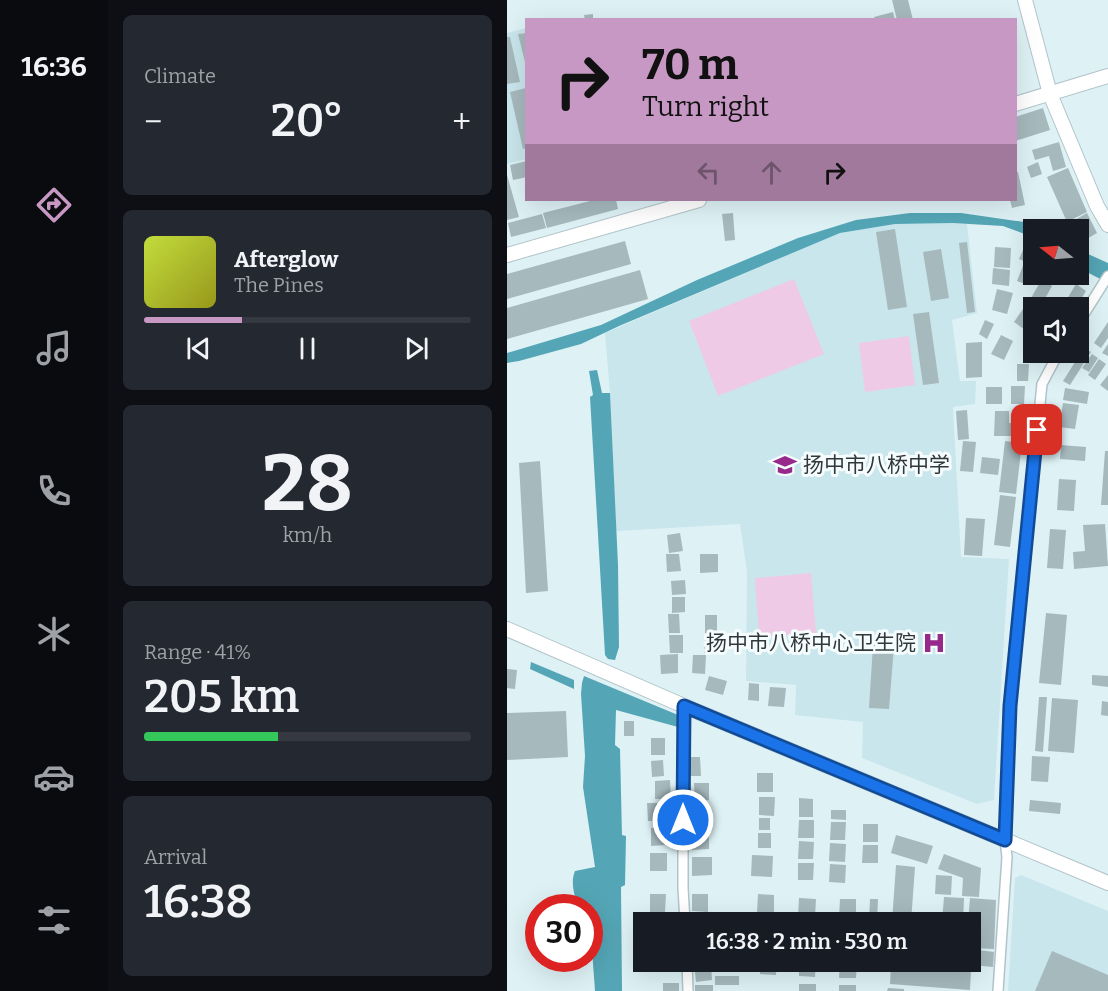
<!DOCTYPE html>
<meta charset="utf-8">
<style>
:root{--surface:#171b24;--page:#242831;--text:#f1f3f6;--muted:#9ea1a6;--line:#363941;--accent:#c898c5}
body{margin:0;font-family:Bitter,"Noto Sans SC",serif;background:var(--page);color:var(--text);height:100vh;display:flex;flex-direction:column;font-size:22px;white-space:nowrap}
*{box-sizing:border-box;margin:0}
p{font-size:20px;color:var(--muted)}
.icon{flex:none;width:33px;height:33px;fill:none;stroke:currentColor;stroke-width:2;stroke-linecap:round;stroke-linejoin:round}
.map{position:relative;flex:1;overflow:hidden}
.side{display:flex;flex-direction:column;gap:15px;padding:15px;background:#0d0f14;width:399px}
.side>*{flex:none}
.hud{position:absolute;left:18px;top:18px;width:492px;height:183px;border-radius:0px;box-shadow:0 6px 24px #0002;background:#c898c5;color:#111;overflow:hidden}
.needle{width:39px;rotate:287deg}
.fabs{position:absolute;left:516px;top:219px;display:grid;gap:12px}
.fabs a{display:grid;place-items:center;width:66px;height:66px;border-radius:0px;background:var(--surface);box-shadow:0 6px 24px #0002;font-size:30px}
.speed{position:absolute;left:18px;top:894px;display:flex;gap:12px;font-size:30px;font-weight:700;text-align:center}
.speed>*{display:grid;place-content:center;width:78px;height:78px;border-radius:50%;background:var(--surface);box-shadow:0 6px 24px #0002;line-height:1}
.speed .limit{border:9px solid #d22;background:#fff;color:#111}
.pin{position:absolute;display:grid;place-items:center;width:51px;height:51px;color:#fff;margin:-26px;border-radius:12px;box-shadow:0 3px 9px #0006}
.me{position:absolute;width:66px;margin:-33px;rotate:0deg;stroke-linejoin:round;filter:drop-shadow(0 0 4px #0008)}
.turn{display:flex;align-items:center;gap:21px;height:126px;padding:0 18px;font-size:27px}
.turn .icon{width:78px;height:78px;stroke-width:2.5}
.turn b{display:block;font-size:42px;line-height:51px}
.lanes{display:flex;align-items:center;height:57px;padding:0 18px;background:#0003;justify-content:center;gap:30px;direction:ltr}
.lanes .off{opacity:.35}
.big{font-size:45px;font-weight:600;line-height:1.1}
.side .widget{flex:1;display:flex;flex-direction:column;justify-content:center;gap:9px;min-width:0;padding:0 21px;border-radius:9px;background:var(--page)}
.side .dial{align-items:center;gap:0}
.dial b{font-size:78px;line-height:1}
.song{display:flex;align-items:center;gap:18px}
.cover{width:72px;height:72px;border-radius:9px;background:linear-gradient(135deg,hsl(70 70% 55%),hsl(60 70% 35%))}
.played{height:6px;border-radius:3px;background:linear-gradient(90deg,var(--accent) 30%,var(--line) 30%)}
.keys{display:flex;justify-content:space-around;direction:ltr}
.heat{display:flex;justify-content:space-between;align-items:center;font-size:33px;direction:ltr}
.charge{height:9px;border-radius:4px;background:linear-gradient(90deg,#34c759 41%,var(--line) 0)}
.trip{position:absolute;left:126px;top:912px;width:348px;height:60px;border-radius:0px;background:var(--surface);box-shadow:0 6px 24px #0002;font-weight:600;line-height:60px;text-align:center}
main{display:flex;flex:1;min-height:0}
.menu{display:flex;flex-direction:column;width:108px;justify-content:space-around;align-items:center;background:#090b0e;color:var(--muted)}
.menu .icon{width:42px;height:42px}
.menu .current{color:var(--accent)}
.menu b{font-size:27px;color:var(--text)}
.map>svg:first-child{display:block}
.built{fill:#c9e6ec}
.green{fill:#efcae7}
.water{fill:#54a6b6}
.building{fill:#a6b9bd}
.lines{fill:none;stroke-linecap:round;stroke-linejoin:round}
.street-casing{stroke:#b1c4c9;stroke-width:12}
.secondary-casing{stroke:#b1c4c9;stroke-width:16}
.street{stroke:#fff;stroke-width:9}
.secondary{stroke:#fff;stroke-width:14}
.route-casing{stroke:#114b97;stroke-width:15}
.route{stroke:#1a73e8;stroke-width:10}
.labels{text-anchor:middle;stroke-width:6;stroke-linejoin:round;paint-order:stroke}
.poi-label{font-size:21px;fill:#31383a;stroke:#f5fcfe;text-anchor:start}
</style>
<main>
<nav class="menu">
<b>16:36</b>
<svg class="icon current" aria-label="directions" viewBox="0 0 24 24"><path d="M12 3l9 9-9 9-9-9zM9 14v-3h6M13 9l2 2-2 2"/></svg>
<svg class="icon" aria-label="music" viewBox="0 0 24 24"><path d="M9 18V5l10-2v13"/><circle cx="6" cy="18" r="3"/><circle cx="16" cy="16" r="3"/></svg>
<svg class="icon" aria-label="phone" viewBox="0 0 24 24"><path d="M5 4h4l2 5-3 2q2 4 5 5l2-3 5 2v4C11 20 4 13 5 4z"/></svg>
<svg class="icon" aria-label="climate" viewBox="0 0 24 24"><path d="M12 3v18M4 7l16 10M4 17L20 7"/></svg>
<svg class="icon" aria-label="car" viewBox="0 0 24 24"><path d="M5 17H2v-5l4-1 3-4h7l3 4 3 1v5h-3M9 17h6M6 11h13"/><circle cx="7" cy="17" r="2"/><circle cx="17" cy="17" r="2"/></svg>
<svg class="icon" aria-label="filters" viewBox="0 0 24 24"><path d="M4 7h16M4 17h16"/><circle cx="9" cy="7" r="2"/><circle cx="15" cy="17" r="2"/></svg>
</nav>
<section class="side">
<div class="widget"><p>Climate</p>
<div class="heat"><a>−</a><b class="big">20°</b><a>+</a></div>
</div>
<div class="widget">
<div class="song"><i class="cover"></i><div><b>Afterglow</b><p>The Pines</p></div></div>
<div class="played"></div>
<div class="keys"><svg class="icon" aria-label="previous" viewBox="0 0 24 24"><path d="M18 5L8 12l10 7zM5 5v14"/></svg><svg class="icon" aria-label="pause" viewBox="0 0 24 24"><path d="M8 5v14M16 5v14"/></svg><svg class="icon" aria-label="next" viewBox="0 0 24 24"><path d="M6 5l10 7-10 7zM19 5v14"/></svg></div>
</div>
<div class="widget dial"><b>28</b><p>km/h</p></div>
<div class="widget"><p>Range · 41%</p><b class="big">205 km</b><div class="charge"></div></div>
<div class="widget"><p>Arrival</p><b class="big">16:38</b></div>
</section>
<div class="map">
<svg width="601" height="991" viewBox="0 0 601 991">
<rect width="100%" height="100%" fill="#def2f6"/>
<g class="built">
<polygon points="19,28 19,159 0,164 0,33"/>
<polygon points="446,223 460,224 470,313 445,320 453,381 469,381 468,404 446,407 454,557 502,559 487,800 470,804 355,758 356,722 288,715 289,685 239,681 240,572 233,524 109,531 103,393 98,333 333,233 388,224"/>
<polygon points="514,875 601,911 601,991 501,991 508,878"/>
</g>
<g class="green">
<polygon points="287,279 317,354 211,396 182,321"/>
<polygon points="402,336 408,385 358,392 352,343"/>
<polygon points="304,573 309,633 252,637 248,578"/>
</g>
<g class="water">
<polygon points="403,213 454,213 517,222 531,229 526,230 526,241 515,233 496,226 446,223 388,224 333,233 112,326 74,344 12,361 0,363 0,353 94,325 190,280 291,238 349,220"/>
<polygon points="572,250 601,263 601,283 572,268"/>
<polygon points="90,370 95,393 103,393 111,565 112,647 108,660 101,659 98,655 83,397 86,395 82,371"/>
<polygon points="24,662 67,680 67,689 23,669"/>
<path d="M77,676l94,39v12l-62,-17 -1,35 5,4 2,86 4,1 -1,49 -4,2 1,104h-27l-6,-83 -12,-1c-2,-11 -7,-25 -2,-36l20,-4 -12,-80 2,-31 -4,-62 1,-11z"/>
</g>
<g class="building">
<polygon points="385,0 401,0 406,20 390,20"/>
<polygon points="386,12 388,20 368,20 367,17"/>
<polygon points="86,14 86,20 78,20 77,15"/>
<polygon points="20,33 20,66 19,66 11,34"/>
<polygon points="0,37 3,37 13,82 0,84"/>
<polygon points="19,88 20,148 16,149 3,92"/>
<polygon points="536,108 543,130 508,141 508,117"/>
<polygon points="552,142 559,167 546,171 542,156 528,160 525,150"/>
<polygon points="20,161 20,177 6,180 3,165"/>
<polygon points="531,162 535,174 524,178 520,167"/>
<polygon points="561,168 580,212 560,222 540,177"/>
<polygon points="508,172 511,172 518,205 505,208 503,200 508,200"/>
<polygon points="0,175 12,217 0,220"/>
<polygon points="87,200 109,200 111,209 40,228 36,213"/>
<polygon points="226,213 228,240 218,241 215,214"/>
<polygon points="580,213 590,233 576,241 566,221"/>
<polygon points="35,214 39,228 4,237 1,223"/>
<polygon points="388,229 400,307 381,310 369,232"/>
<polygon points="118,241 124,264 0,299 0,274"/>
<polygon points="460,242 468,312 460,313 452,243"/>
<polygon points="488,247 504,248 503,268 487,267"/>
<polygon points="434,249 442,298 424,301 416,252"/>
<polygon points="516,250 526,255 526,265 512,259"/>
<polygon points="517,263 526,267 520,285 510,281"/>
<polygon points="486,268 503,270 502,286 485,284"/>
<polygon points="133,270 141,299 0,339 0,308"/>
<polygon points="535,279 545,286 535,304 524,298"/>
<polygon points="569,284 579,291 570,306 560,299"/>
<polygon points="490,289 506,293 500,314 485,310"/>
<polygon points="555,299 569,308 550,308"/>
<polygon points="518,306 526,312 526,324 521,332 507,322"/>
<polygon points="422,312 432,383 416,385 406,314"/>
<polygon points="478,320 487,324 480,339 472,334"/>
<polygon points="601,322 601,338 594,348 587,343"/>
<polygon points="494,335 506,341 497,360 484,354"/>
<polygon points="475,342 475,377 459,378 459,343"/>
<polygon points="601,344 601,356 595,353"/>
<polygon points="577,348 584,352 563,385 556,381"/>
<polygon points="585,354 591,358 582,372 575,368"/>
<polygon points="592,359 599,364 588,380 581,375"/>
<polygon points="510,364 522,364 521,381 510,381"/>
<polygon points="601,375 601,391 593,385"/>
<polygon points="504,386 518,386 517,404 504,404"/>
<rect x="479" y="387" width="16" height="17"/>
<polygon points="558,388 582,392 580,404 556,400"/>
<polygon points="556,403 572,405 568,429 552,427"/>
<polygon points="460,410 462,439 451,440 449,411"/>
<polygon points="488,411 502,411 502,423 509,423 509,436 487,436"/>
<polygon points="456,441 469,442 466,472 453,471"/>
<polygon points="498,441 515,443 509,494 492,492"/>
<polygon points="554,445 579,447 578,461 553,459"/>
<polygon points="598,451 601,451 601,505 594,505"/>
<polygon points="475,457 493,459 491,475 473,473"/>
<polygon points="33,461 41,591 19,593 12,463"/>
<polygon points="552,479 569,480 567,511 550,510"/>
<polygon points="493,495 509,497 503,547 487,545"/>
<polygon points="459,518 478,519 475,556 457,555"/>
<polygon points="598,524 601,566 567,569 566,552 578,551 576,525"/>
<polygon points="543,529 559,530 556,569 540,568"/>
<polygon points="173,533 176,551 162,553 160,535"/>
<polygon points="159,554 172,554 174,571 160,572"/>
<polygon points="193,554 211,554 211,572 193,573"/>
<polygon points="178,580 179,594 165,595 164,581"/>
<polygon points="165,597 178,597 178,612 165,613"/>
<polygon points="539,613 560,615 554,685 532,683"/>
<polygon points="161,614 172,614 173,633 162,633"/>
<rect x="198" y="615" width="12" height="18"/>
<polygon points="162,635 176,635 176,653 163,653"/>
<polygon points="198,637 212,637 212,653 197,653"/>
<polygon points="366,645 387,646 382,709 362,708"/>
<polygon points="171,654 171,673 154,674 153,655"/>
<polygon points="186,655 199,655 198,674 185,673"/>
<polygon points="0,669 10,670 8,689 0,688"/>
<polygon points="585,675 601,676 601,687 585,685"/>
<polygon points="202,676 220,681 216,695 198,690"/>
<polygon points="242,683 252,684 252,701 241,700"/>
<polygon points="263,687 279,688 277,707 261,706"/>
<polygon points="532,697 540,697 536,752 528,751"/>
<polygon points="545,698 571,700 567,753 541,751"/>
<polygon points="595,701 601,702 601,716 594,715"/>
<polygon points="59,711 61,757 0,760 0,713"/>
<rect x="117" y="721" width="10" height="15"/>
<rect x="144" y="738" width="14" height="17"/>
<polygon points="525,756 543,757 541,782 524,781"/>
<polygon points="183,757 193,757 194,776 183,776"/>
<polygon points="156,760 157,776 145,777 144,761"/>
<rect x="250" y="773" width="16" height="19"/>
<polygon points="163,780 164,799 148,799 148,781"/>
<polygon points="187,783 202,783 202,800 188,801"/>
<polygon points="252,797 268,797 267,816 252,815"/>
<polygon points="292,798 306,799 306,817 292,817"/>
<polygon points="523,800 554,803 553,814 522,811"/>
<polygon points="140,803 153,803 154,821 141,821"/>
<polygon points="205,810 205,818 197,818 197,828 185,829 184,811"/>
<polygon points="324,810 339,810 339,820 324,819"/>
<rect x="252" y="818" width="11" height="12"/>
<polygon points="292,820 307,820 307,838 291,838"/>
<polygon points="324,822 339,822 338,840 323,840"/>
<rect x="356" y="824" width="15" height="18"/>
<polygon points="144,828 158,828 158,845 144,846"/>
<polygon points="184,832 202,832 202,849 185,850"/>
<rect x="251" y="833" width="13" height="15"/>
<polygon points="389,835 426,846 420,864 384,853"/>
<polygon points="292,841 307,842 306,859 291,859"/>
<polygon points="323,843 339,844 338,862 322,861"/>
<polygon points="356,845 371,845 371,863 355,863"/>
<rect x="143" y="853" width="17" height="18"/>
<polygon points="437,854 474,868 472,897 455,896 456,878 431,869"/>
<polygon points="245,855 266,856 265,877 244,876"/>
<polygon points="185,857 205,857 205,875 185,876"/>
<polygon points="291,863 307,863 306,880 291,880"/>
<polygon points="323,864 339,865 338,883 322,882"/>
<polygon points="389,865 408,867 404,922 385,922"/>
<polygon points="429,875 445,876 444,895 428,894"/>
<polygon points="143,894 159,894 158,912 143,912"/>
<polygon points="185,894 201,894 201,912 185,911"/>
<polygon points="251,894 267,895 267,914 250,913"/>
<polygon points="437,897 457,898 456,922 435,922"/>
<polygon points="292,898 309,899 308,917 291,917"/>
<polygon points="463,898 489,900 487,949 464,948 464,922 461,922"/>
<polygon points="333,899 349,899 349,918 332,918"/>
<polygon points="363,899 371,899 370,922 362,922"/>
<polygon points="464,949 487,952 486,967 445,963 445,962 464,962"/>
<polygon points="545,951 601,975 601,991 528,991"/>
<polygon points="187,962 204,962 205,980 189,982"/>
<polygon points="253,962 270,962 269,975 253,974"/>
<polygon points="292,962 309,962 308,977 292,976"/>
<polygon points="333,962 350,962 349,978 332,978"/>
<polygon points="384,965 464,970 463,990 383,984"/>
<rect x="208" y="976" width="24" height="9"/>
<rect x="156" y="983" width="16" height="8"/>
<rect x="292" y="984" width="17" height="7"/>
<rect x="188" y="985" width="18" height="6"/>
<rect x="332" y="985" width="17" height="6"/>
<polygon points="381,988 397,989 397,991 380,991"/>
</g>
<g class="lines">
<g class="street-casing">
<g id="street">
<polyline points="572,322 601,276"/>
<polyline points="177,706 176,731 176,888 178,922"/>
<polyline points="180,962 181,991"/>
<polyline points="491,991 500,857 498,840 503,706 535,384 552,352"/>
</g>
</g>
<g class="secondary-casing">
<g id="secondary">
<polyline points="518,0 543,94 590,206 601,225"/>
<polyline points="508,104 601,76"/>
<polyline points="0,255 192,200"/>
<polyline points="0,629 177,706 601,883"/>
</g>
</g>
<use href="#street" class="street"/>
<use href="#secondary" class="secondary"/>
</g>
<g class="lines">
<g class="route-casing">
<polyline id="route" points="176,820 177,706 498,840 503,706 530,430"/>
</g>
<use href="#route" class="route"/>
</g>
<defs>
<g id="school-bare" transform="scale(1.8)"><path d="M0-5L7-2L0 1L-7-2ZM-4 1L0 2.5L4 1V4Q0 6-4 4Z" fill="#96298a" stroke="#f5fcfe" stroke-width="2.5" paint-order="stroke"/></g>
<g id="hospital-bare" transform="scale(1.8)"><path d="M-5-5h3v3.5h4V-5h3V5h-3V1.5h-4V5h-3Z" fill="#96298a" stroke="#f5fcfe" stroke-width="2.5" paint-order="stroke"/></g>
</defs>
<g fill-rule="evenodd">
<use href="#school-bare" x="278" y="465"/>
<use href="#hospital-bare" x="427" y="643"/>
</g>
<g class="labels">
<g class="poi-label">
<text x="296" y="472">扬中市八桥中学</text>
<text x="409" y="650" text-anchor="end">扬中市八桥中心卫生院</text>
</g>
</g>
</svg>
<div class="fabs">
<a><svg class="needle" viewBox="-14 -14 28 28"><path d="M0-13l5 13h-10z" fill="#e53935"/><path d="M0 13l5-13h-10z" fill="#9ea1a6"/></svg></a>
<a><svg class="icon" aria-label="sound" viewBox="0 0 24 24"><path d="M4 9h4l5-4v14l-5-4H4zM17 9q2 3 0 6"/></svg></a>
</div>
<div class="speed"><div class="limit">30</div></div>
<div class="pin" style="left:530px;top:430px;background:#d93025"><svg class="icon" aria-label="arrive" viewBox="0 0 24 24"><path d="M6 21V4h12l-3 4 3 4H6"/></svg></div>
<svg class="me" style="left:176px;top:820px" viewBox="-20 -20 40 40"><circle r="17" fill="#1a73e8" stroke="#fff" stroke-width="3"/><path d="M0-11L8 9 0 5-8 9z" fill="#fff"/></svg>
<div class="trip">16:38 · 2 min · 530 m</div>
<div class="hud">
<div class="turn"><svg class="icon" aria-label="right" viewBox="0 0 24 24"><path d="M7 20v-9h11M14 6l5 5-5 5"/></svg><div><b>70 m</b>Turn right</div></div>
<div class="lanes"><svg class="icon off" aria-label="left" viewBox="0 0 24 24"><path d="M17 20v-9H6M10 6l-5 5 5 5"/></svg><svg class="icon off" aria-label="ahead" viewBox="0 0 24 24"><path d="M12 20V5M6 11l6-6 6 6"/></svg><svg class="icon" aria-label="right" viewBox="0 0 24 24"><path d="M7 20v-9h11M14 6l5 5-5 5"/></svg></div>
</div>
</div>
</main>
